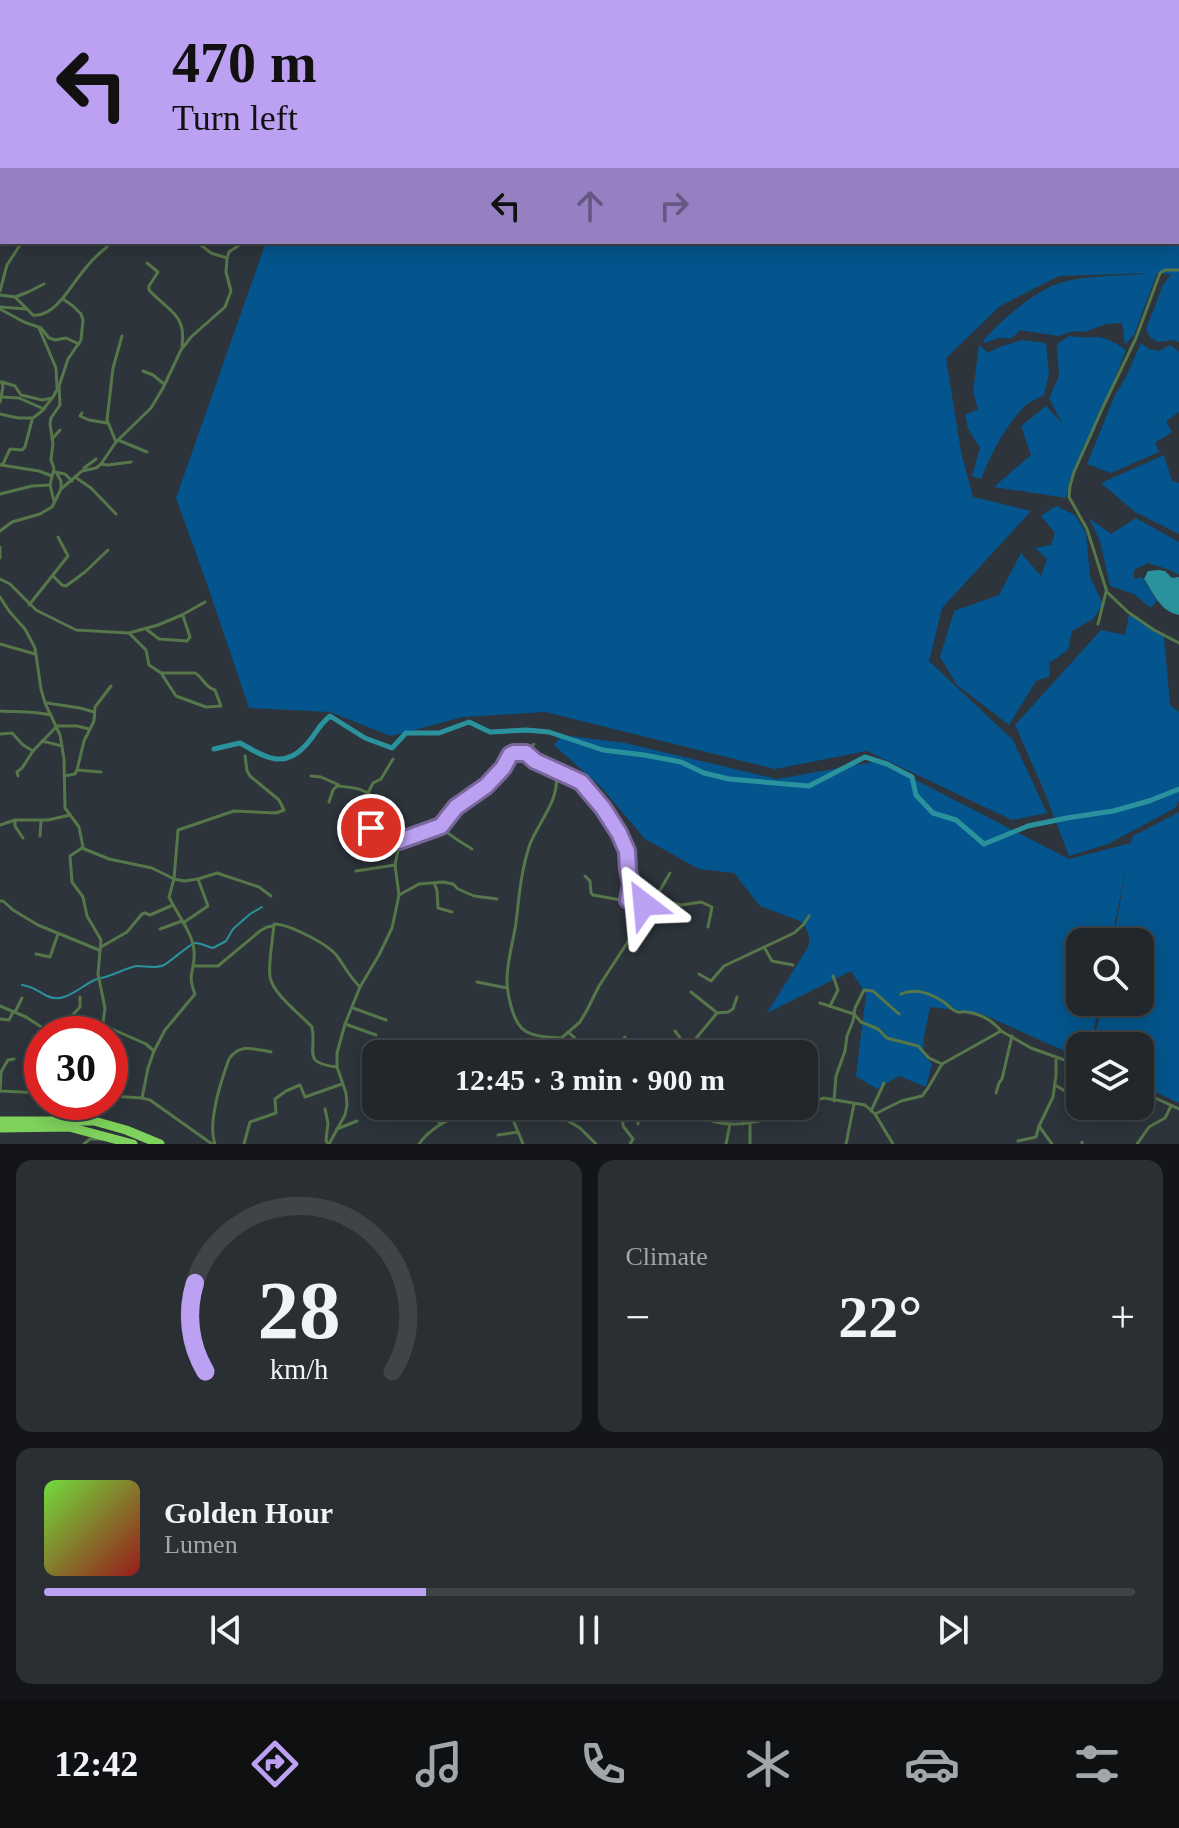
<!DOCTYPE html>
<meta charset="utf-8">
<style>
:root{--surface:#22272c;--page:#2a2f34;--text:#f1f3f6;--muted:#a2a5a9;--line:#3f4448;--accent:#bca0f2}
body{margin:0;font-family:Georgia,serif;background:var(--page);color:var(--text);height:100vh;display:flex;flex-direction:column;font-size:30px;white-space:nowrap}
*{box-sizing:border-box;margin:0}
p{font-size:26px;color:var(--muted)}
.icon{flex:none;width:44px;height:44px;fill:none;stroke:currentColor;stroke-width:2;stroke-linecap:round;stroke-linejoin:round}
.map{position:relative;height:1144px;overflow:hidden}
.sheet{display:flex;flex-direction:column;gap:16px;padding:16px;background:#131518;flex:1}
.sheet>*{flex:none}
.guide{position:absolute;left:0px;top:0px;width:1180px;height:244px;box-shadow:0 4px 20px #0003,0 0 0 2px var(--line);background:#bca0f2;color:#111;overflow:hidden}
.fabs{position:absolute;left:1066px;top:928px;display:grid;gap:16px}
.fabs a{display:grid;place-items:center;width:88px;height:88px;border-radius:16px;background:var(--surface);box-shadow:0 4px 20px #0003,0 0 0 2px var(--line);font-size:40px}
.speed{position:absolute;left:24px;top:1016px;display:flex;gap:16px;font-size:40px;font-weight:700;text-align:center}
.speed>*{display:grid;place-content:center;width:104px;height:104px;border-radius:50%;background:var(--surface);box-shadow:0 4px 20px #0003,0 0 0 2px var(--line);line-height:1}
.speed .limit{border:12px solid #d22;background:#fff;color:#111}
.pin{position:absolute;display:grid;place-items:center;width:68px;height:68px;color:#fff;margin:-34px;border:4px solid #fff;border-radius:50%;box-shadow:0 2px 8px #0007}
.me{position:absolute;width:88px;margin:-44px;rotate:331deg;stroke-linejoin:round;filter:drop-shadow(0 0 6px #0008)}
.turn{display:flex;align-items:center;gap:28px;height:168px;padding:0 40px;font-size:36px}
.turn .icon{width:104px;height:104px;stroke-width:2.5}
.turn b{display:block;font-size:56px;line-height:68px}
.lanes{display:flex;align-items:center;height:76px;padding:0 40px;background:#0003;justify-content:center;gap:40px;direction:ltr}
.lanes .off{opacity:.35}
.big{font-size:60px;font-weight:700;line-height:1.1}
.sheet .card{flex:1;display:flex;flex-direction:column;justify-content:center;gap:12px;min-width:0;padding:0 28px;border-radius:16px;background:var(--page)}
.sheet .dial{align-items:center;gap:0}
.dial svg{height:208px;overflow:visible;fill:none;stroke:var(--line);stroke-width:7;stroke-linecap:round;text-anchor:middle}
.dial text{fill:var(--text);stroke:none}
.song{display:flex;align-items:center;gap:24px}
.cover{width:96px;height:96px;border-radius:12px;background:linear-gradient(135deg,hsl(100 70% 55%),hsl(0 70% 35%))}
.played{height:8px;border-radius:4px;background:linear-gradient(90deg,var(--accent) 35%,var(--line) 35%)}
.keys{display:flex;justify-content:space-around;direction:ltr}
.heat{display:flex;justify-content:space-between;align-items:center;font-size:44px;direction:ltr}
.sheet .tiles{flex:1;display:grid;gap:16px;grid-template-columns:1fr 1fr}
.card:last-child{grid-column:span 2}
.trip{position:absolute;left:362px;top:1040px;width:456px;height:80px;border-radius:16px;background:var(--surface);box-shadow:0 4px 20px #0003,0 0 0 2px var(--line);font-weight:700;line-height:80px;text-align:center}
.dock{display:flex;height:128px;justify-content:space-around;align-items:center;background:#0e1012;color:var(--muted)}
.dock .icon{width:56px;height:56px}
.dock .active{color:var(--accent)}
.dock b{font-size:36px;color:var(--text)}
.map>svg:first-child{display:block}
.green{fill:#04558d}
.water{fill:#2a929c}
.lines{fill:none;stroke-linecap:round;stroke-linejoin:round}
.stream{stroke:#2a929c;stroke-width:2}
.river{stroke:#2a929c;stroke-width:5}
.street{stroke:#567749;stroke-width:3}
.highway{stroke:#7fd35c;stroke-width:9}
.route-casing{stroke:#7a689d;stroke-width:20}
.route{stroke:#bca0f2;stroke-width:14}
</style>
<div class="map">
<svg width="1179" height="1144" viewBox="0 0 1179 1144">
<rect width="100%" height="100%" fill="#2d343b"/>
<g class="green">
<polygon points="257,0 885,0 886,2 258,2"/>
<path d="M1056,0h123v342l-6,-2 -15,2 -8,-5 -4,-8 17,-44 8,-11 -14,-1 -23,62 -9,10 -3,-22 -16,1 -22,8 -11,-1 -15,5 -38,-6 -8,8h-14l-13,5 -2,-2c17,-19 50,-49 74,-57 29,-10 63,-7 93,-11l-91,3 -59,30 -54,52 15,94 12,45 58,14 -89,97 -13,53 84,79 34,73 -35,7 -145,-69 -92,18 -230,-57 -82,5 -72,19 -61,-24 -81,-4 -43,-127 -30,-83 90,-256h912v-240h-126z"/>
<path d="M1069,336c12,2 16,1 27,1 11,0 21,7 30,13l-33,84 -23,45 -4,19 -72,-11 37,-32 -10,-29 25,-20 16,17 -13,-25 10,-22 -2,-32z"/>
<path d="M1021,340l25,3 3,30 -5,22c-6,3 -13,6 -18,10 -20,19 -35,49 -45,74l-9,-3 8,-28 -12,-19 -3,-14 13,-6 -5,-17 6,-47 9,8c11,-8 21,-8 33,-13z"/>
<polygon points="1141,343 1149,349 1159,351 1170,345 1179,352 1179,412 1166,421 1172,432 1155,443 1159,452 1111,473 1087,464 1115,395 1126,377"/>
<polygon points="1164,455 1172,481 1179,483 1179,534 1135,512 1101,483"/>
<polygon points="1056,506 1075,515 1086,533 1090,577 1103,604 1093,619 1072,631 1068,650 1049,663 1050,676 1036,681 1009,725 957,685 940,657 954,611 999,595 1021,553 1041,576 1047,559 1035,548 1051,545 1055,533 1041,516"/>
<polygon points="1089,518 1111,534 1136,518 1179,542 1179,575 1170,570 1148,563 1134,570 1134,579 1142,577 1157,601 1151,608 1134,594 1110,586 1100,541"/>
<polygon points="1129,614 1164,636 1170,705 1179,712 1179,801 1175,808 1108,844 1069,856 1042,786 1015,725 1101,630 1125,635"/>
<path d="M562,735l63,8 152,36 102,-18 190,98 62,-16 2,-7 46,-24v291l-26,-12 -13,-1v-44h-47l9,-44h38v-60h-27l14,-78 -16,78h-31v60h19l-8,44h-11v12l-100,-45 -50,-6 -6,30 -1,16 9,11 -6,23 -27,-11 -22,13 -21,-13 10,-82 -15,-23 -84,42 41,-66c3,-10 0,-19 -8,-26l-40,-15 -26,-33 -35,-4 -54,-30 -44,-52 -47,-42z"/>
</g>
<path class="water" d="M1158,570l7,1 7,7 7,-1v38c-19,-4 -25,-21 -35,-36l4,-8z"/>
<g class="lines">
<g class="stream">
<polyline points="721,0 724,2"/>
<polyline points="812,0 813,2"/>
<polyline points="530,2 533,0"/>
<polyline points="780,2 780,0"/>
<polyline points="823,2 827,0 834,2"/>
<polyline points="838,2 840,0"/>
<path d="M101,978c12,-2 28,-12 37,-12 8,0 18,3 26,-1 6,-3 27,-22 31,-22 4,-1 13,4 18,5l13,-7 7,-12 17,-15 12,-7"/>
<path d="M22,985c13,2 15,6 25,11 18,9 34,-11 50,-17"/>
</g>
<g class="river">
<polyline points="895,0 896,2"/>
<polyline points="1009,2 1011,0"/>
<path d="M214,749l26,-6c23,13 43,27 65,3 10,-10 12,-19 25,-30l35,22 27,10 14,-15h33l30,-11 21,10 36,-2 23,2 54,18 41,5 37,7 23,11 25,6 80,7 56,-29 22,7 25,13 4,18 17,18 23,7 28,24 44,-18 39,-8 46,-7 36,-10 30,-12"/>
</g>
<g class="street">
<polyline points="36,0 38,2"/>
<polyline points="147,0 151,2"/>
<polyline points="109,2 109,0"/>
<polyline points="232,2 232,0"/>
<polyline points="0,79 2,79"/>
<polyline points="0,128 2,130"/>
<polyline points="0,208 2,209"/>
<polyline points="197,242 211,253 227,258"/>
<path d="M147,263l11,9 -9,14v4c18,20 38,24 33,56"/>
<polyline points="1179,270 1165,270 1160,273 1136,338 1104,405 1074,472 1070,486 1069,497 1087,529 1107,592 1128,612 1154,630 1179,643"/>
<polyline points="0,291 7,265 22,242"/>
<path d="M0,295l15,2 18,18c22,3 38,-30 51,-45 7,-9 14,-16 23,-23"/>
<polyline points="15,297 28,292 44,284"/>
<polyline points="0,307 27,309"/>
<polyline points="0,309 24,322 41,328 49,338 55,340 66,338 79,344"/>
<polyline points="39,328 56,368 57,388"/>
<polyline points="143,371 153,375 164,384"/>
<polyline points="0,382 2,382 3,387 0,402"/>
<polyline points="2,382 15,386 21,395 42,400 52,398"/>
<polyline points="2,397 19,398 44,409"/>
<polyline points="82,413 80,416 89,420 107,423"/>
<polyline points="0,414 18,418 33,418 42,411 53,397 59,386 68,359 81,340 83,320 81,314 73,306 63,299"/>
<polyline points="52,439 60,430"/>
<polyline points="118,440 147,452"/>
<polyline points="116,442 107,420 113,368 122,336"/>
<polyline points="101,464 108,465 131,462"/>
<polyline points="0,465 3,464 10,449 22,450 25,447 32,420"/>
<polyline points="1,465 39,471 52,476"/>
<polyline points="84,468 96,459"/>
<polyline points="55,472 65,474 72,481"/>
<polyline points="57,474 61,481 61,489"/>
<polyline points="75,477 91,488 116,514"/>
<polyline points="0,494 32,486 50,485"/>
<polyline points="54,501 50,485 54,468 51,460 53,443 50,424 51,418 60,405 59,386"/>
<polyline points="0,531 12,522 40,514 52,507 61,489 82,471 96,468 101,464 116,442 151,408 163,388 181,350 191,337 225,307 231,291 226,272 227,258 229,252 244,242"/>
<polyline points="0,547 0,558"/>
<polyline points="53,576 62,585 66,586 85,572 108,550"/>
<polyline points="0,579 10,584 36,610 76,630 129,633 158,625 182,615 205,602"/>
<polyline points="0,597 9,611 25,629 35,648 41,689 45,703 60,735 64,759 65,808 79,827 83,847"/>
<polyline points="29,605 68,556 58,537"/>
<polyline points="1098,624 1106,592"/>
<polyline points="146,629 159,639 187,641 190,637 183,616"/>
<path d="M129,633l17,17 3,15 12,8 15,23 30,11 15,-1 -6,-16c-11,-3 -11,-12 -20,-17h-34"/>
<polyline points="0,644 35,654"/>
<polyline points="47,703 80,708 94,712"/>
<path d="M0,711c17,1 35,0 51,4"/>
<polyline points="0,734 12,733 23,745 33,751"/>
<polyline points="42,741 62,746"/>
<path d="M526,753l8,7 21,10c8,26 -16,51 -25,74 -9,26 -11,53 -14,79 -3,20 -10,41 -9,61 1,13 6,38 17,46 9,7 24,7 36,8"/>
<polyline points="77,770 101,772"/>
<path d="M556,771c8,3 17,5 24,10 13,10 42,52 47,68 2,7 1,13 1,20 0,11 4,19 0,31"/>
<polyline points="18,776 17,772 22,768 33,751 57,726 77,726 89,729"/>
<polyline points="64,776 75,774 77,770 84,741 94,721 95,707 111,686"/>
<polyline points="311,776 321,777 339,785"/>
<polyline points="368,793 373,783 381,779 393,759"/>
<path d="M329,802l4,-12 4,-4c13,1 36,2 39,19 1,8 -5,17 -4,25l7,5 20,6 9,-5 30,-8 18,-21 30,-21 17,-18 7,-13 4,-2h12l8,-9"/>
<polyline points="348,813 355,815 371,828"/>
<polyline points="15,820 15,826 23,838"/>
<polyline points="0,825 15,820 48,820 70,815"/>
<path d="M441,826c7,10 21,16 31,23"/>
<polyline points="40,836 41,821"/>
<polyline points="82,848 70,856 72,882 83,897 87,916 101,940 98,974 105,1008 103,1023 105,1026 146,1044 154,1051 148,1068 142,1098"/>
<polyline points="82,848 109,859 152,868 174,879 184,881 198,879 217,873 259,887 271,896"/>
<polyline points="356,871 395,865"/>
<polyline points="585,876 590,881 591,893 593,895 648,905 655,899 670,873"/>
<polyline points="434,883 437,890 438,908 452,912"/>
<polyline points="399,895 419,884 443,882 453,884 458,889 474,896 497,899"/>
<polyline points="0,901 3,901 13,910 38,925 99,950"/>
<polyline points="644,917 668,902 682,905 701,902 712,907 708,927"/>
<polyline points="183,923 208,906 198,879"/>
<polyline points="160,929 182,921"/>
<polyline points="101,947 127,932 142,914 145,913 150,915 173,905"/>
<polyline points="764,947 772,961 793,965"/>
<polyline points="36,954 50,957 58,934"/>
<polyline points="195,966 218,966 260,931 267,927 273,926"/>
<polyline points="699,974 711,981 724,966 794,933 803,925 809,916"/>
<polyline points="477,982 507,988"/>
<polyline points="691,992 716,1012"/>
<path d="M901,994c15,-7 30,0 43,8 4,3 7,7 11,9 5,3 6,0 12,1 14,2 26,9 34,19"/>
<polyline points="820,1003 854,1014 861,1022 878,1029 887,1038 918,1046 929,1058 942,1064"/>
<polyline points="0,1006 26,1017 52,1034"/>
<polyline points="830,1006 838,990 833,976"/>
<polyline points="353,1008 386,1020"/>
<polyline points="15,1012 22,998"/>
<polyline points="0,1019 9,1020 13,1012"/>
<polyline points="345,1024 376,1035"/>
<polyline points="675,1031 687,1047"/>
<polyline points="568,1032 575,1038 586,1054"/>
<polyline points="60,1034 64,1024 80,1007 80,997"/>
<polyline points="466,1048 470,1054"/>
<path d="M154,1051l11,-21 30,-36c-9,-22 1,-23 -1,-44 -2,-18 -17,-36 -25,-53l5,-18 4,-49 56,-19 42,2 8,-3 -5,-10 -29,-24 -3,-5 -2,-15"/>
<polyline points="543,1054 580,1022 587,1010 599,986 644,917 648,905"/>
<polyline points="614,1054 625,1037"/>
<polyline points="638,1054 638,1053"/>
<polyline points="683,1054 717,1013 728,1012 733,1009 737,997"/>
<path d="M337,1067c-36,-4 -20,-15 -25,-40 -12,-13 -39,-33 -42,-50 -2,-13 3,-39 4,-53 15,0 54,20 63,32 9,12 11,19 23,31"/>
<polyline points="1055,1085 1070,1094 1069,1109 1075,1116 1103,1120 1109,1115 1112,1106"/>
<polyline points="0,1091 42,1093"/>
<polyline points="0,1091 1,1072 8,1060 14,1059"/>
<polyline points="1140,1091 1179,1109"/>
<polyline points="996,1093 999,1083 1002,1079 1012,1036"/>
<polyline points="110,1096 142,1098 150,1100 212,1144"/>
<polyline points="834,1101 836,1076 845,1051 847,1036 853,1021 855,1008 864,990 873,991 899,1014"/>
<polyline points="804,1104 824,1098 865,1105 875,1114 901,1101 922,1096 928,1088 942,1064 1001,1031 1031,1048 1070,1062 1080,1068"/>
<polyline points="403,1106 401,1111 407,1119"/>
<polyline points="423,1106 441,1124"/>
<polyline points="513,1106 514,1122 523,1144"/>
<path d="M678,1106c11,4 20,9 29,13 32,13 64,-1 93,-13"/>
<polyline points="737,1106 743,1124"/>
<polyline points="753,1106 759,1121"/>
<polyline points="597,1107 598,1106"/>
<polyline points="325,1109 328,1123 326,1140 328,1144"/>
<polyline points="634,1109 639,1116 638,1124"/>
<polyline points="871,1111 884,1083"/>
<polyline points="875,1114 893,1144"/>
<polyline points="558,1115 580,1128 596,1144"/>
<polyline points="750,1123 750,1144"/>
<polyline points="337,1129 357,1121"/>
<polyline points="498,1135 518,1132"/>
<polyline points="1018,1141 1036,1137 1039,1126"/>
<polyline points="1082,1142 1082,1144"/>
<polyline points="84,1144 90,1139 106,1139"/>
<path d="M215,1144c-8,-22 6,-63 14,-85 11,-16 25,-10 42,-7"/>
<polyline points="244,1144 250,1122 276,1113 275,1099 286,1091 300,1085 305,1097 342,1084"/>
<polyline points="329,1144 345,1115 347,1105 346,1093 337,1067 337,1053 345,1024 360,987 379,955 392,928 399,895 395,865 400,841"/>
<path d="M419,1144c13,-19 37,-27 56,-38"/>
<path d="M630,1144l3,-5 -10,-13c-1,-13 5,-13 14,-20"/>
<polyline points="726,1144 730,1124"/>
<polyline points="846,1144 854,1104"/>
<polyline points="1052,1144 1039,1126 1053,1097 1056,1075 1056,1060"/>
<polyline points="1137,1144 1149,1127 1165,1118 1171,1106"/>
</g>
<g class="highway">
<polyline points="0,1121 94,1121 126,1130 160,1144"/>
<polyline points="0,1128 69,1127 133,1144"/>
</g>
</g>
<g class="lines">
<g class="route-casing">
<polyline id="route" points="371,828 379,835 399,841 441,826 456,807 486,786 503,768 510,755 514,753 526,753 535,761 581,782 603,808 619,833 627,851 628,870 631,884 628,900 644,904"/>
</g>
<use href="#route" class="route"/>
</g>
</svg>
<div class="fabs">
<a><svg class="icon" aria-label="search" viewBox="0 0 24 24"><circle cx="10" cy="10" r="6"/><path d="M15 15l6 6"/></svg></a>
<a><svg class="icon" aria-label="layers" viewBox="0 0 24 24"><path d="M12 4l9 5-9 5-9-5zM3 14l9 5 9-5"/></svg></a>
</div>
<div class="speed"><div class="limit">30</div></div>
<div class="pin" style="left:371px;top:828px;background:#d93025"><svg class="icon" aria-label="arrive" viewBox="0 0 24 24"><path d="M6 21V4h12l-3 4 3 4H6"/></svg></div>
<svg class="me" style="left:644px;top:904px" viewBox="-20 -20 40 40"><path d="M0-17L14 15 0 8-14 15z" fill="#bca0f2" stroke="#fff" stroke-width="4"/></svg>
<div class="trip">12:45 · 3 min · 900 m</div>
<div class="guide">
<div class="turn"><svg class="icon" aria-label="left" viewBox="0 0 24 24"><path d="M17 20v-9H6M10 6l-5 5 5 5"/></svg><div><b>470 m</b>Turn left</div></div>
<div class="lanes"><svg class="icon" aria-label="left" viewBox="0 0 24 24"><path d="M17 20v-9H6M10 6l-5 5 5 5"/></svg><svg class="icon off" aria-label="ahead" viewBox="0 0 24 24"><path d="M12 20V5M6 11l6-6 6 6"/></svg><svg class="icon off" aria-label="right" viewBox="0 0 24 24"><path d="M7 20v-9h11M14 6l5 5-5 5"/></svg></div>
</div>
</div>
<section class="sheet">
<div class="tiles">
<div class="card dial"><svg viewBox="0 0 100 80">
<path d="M14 69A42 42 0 1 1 86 69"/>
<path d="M14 69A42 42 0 0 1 10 35" stroke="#bca0f2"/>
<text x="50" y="56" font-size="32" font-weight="700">28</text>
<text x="50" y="72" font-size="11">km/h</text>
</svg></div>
<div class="card"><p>Climate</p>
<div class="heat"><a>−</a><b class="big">22°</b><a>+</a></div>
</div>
<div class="card">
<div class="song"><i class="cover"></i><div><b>Golden Hour</b><p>Lumen</p></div></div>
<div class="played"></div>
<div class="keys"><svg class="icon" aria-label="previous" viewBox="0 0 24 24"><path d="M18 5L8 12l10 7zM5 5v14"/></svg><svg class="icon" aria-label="pause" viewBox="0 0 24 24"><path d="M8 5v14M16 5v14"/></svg><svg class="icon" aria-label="next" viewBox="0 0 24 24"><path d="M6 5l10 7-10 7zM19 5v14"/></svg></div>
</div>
</div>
</section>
<nav class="dock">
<b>12:42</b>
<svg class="icon active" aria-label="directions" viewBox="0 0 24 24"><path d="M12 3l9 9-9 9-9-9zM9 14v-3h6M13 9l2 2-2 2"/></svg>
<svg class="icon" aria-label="music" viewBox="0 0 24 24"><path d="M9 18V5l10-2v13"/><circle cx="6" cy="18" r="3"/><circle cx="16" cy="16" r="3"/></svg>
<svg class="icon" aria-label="phone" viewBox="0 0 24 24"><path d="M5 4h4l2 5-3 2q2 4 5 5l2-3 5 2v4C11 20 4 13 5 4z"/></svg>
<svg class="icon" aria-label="climate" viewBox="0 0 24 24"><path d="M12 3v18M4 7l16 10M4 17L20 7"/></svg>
<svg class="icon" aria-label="car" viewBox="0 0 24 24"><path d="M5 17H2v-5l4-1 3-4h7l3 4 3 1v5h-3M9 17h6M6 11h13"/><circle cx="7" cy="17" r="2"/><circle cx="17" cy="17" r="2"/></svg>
<svg class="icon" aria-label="filters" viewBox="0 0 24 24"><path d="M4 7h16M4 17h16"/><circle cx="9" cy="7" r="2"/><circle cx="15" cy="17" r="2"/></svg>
</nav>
